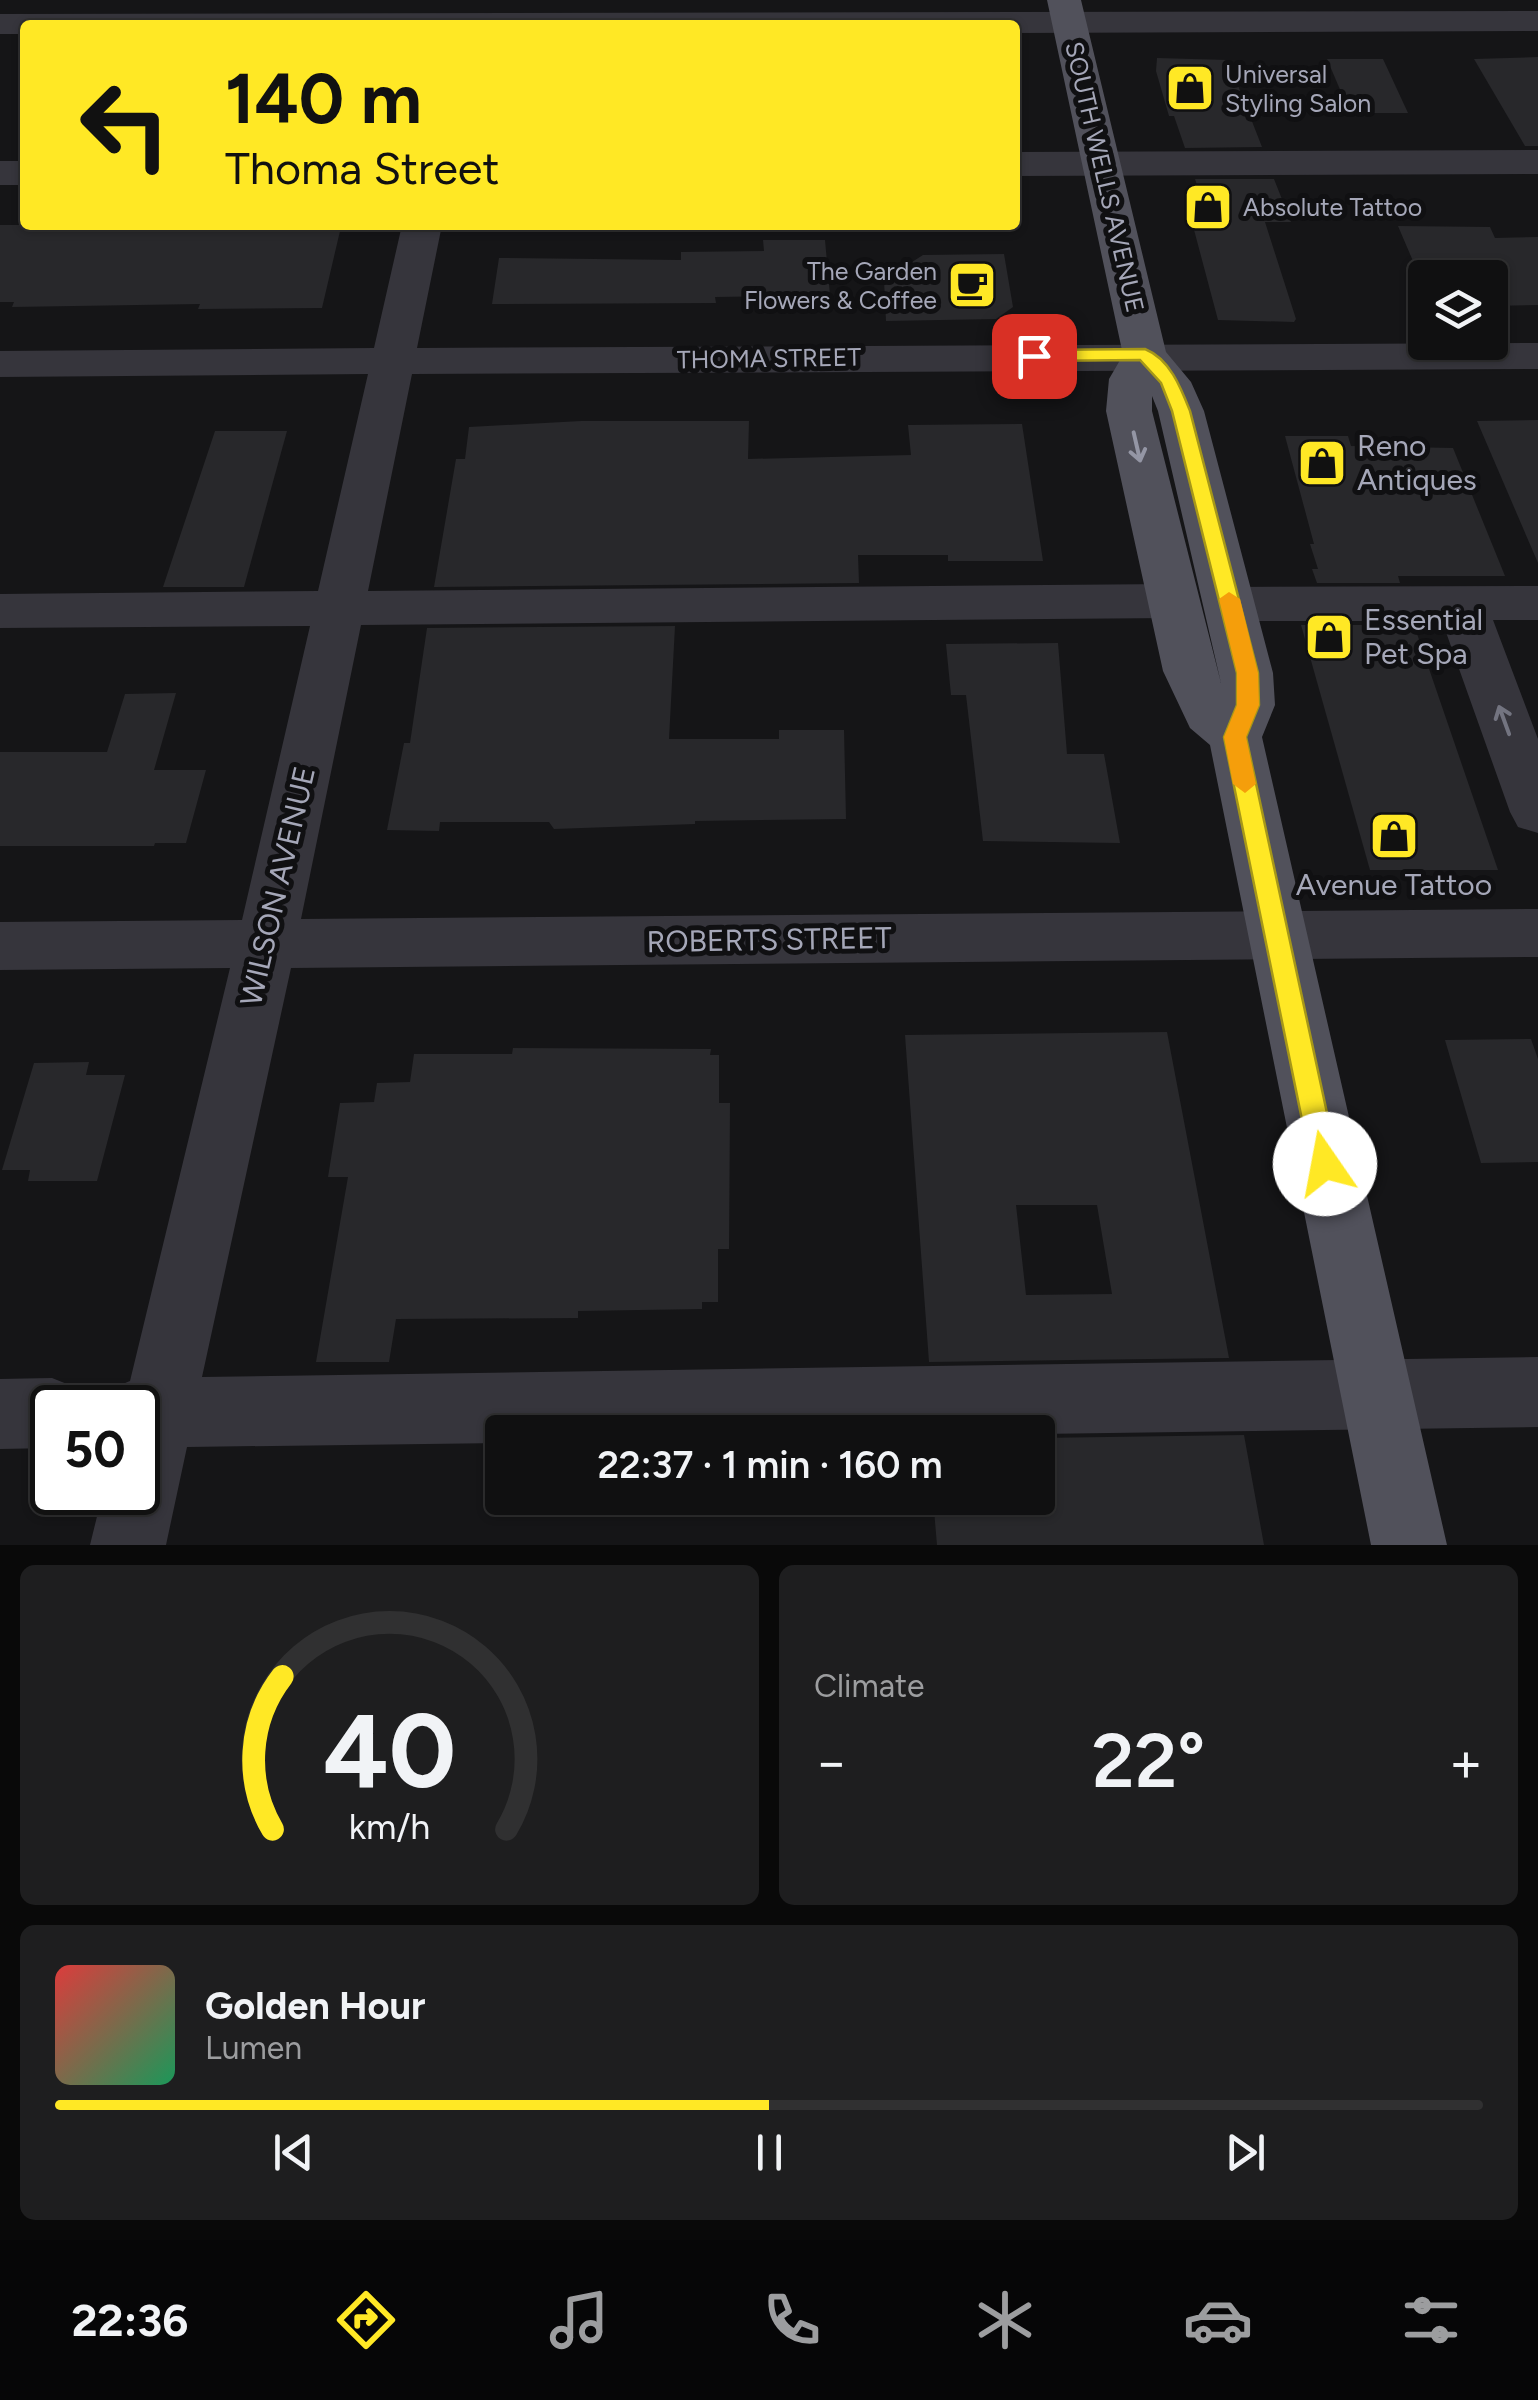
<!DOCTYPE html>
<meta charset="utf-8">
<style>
:root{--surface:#101011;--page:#1e1e1f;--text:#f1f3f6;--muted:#9c9d9f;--line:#303031;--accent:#ffe825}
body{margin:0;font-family:Figtree,sans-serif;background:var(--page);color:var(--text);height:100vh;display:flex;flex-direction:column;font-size:38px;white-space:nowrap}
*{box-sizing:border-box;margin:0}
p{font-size:32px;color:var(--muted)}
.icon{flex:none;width:55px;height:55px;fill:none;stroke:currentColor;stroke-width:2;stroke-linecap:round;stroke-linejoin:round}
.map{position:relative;height:1545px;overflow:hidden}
.panel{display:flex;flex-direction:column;gap:20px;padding:20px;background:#090909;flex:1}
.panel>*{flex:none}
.banner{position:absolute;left:20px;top:20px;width:1000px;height:210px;border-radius:10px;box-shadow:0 2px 8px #0004,0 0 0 2px var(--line);background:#ffe825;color:#111;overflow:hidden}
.buttons{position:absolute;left:1408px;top:260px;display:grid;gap:20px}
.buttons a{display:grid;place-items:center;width:100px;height:100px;border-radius:10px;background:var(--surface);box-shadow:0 2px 8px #0004,0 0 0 2px var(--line);font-size:50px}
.speed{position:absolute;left:30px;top:1385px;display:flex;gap:20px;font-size:50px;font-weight:700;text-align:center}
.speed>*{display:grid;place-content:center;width:130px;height:130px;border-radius:50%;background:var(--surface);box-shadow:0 2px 8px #0004,0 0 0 2px var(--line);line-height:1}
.speed .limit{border:5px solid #111;border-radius:15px;background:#fff;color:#111}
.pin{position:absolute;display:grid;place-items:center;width:85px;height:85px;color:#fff;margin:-42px;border-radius:20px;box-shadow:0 5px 15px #0006}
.me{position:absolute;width:110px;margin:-55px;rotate:348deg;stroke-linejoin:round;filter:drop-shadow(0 0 8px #0008)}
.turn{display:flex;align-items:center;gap:35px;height:210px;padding:0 40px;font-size:45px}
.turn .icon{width:130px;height:130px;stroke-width:2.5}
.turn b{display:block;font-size:70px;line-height:85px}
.big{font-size:75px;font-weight:600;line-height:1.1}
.panel .widget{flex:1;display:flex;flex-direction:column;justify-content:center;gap:15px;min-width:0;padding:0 35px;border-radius:15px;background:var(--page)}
.panel .dial{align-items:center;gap:0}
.dial svg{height:260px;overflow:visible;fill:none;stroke:var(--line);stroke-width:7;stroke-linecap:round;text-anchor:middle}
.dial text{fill:var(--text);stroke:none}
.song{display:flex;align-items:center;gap:30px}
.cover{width:120px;height:120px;border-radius:15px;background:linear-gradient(135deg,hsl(0 70% 55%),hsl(150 70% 35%))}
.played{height:10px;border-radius:5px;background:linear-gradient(90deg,var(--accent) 50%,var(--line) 50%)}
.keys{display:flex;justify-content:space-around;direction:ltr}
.heat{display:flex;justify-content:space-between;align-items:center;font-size:55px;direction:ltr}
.panel .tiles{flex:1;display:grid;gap:20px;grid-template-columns:1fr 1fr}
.widget:last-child{grid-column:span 2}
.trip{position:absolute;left:485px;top:1415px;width:570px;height:100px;border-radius:10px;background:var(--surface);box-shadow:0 2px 8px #0004,0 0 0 2px var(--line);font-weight:600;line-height:100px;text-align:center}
.menu{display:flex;height:160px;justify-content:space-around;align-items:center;background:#060607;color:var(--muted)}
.menu .icon{width:70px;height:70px}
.menu .current{color:var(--accent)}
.menu b{font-size:45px;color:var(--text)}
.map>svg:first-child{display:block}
.building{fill:#28282b;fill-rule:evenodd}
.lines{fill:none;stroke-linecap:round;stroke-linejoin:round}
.minor{fill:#36353c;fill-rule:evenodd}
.major{fill:#51515b;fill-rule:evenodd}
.oneway{stroke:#9496a5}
.oneway2{stroke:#737480}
.route{fill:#ffe825;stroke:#a69718;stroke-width:2.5}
.slow{fill:#f59e0b}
.labels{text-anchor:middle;stroke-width:10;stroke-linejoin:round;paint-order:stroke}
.far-poi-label{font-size:25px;fill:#a5a7b8;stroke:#101012;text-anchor:start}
.far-street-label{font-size:25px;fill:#a5a7b8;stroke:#101012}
.poi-label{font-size:30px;fill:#a5a7b8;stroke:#101012;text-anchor:start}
.street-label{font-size:30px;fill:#a5a7b8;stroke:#101012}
</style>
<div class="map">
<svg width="1538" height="1545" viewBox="0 0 1538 1545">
<rect width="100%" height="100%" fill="#151517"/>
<g class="building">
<polygon points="1538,57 1538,146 1525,146 1474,59"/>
<polygon points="1157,58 1228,60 1262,147 1185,148 1174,116 1169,116 1156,71"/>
<polygon points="1327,59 1383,59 1408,113 1350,113"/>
<polygon points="1195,179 1274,179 1291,222 1265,222 1296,319 1294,322 1218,320 1193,226 1210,224"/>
<polygon points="0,225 332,225 330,231 340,231 322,308 198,309 200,304 12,307 14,302 0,302"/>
<polygon points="1398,226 1490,227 1495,238 1538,237 1538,305 1490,306 1490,278 1425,278 1425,289"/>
<polygon points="763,240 825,240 830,295 715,297 716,303 492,304 499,258 681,260 681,252 764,251"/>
<polygon points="1004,254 1013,307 996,319 886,321 884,280 923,255"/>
<polygon points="1538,420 1538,563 1477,421"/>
<polygon points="581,421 749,421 748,459 911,455 908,425 1022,424 1043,561 948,561 948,555 858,555 859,583 434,587 456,459 465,459 469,427"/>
<polygon points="215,431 287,431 244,587 163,587"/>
<polygon points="1285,436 1348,436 1351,446 1453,448 1505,576 1398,576 1400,583 1317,583 1312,569 1318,569 1310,544 1314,544"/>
<polygon points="1301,625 1414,625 1498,870 1370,870"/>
<polygon points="675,626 669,739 779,739 779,730 844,730 846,819 695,821 695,824 554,829 549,822 440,822 439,831 387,830 404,743 410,743 427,628"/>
<polygon points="1058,643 1067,754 1104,754 1120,843 983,841 966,695 951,695 946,644"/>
<polygon points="176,693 154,770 206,770 186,843 155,843 154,846 0,846 0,752 107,752 125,694"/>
<path d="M1167,1032l62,326 -300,4 -24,-327zM1016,1205h81l15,89 -86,1z"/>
<polygon points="1531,1039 1538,1059 1538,1162 1481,1163 1445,1040"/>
<polygon points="513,1048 711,1049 710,1055 719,1055 719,1103 730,1103 729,1249 718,1249 718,1302 702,1302 702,1309 578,1311 578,1318 396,1319 389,1362 316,1362 348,1177 328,1177 340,1103 374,1102 377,1083 410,1082 414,1054 512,1054"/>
<polygon points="89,1062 86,1075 125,1075 97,1181 28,1181 30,1170 2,1170 34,1063"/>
<polygon points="1244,1435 1264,1545 937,1545 933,1498 1038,1498 1038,1438"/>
</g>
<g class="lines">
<g class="minor">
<polygon points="1538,11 1538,31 1015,33 1015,25 25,25 25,34 0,34 0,14"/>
<polygon points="1538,150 1538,174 1015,176 1015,152"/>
<rect x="0" y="161" width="25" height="24"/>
<polygon points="402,225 442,225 417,348 1538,343 1538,369 412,374 368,591 1172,584 1190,589 1197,601 1190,613 1172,618 361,625 301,919 1538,909 1538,957 291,968 202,1377 1538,1357 1538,1427 1038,1434 502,1432 502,1443 187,1447 166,1545 90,1545 103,1492 138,1492 138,1408 104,1408 113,1388 130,1381 230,968 0,970 0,922 242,920 310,626 0,628 0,594 318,591 368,374 0,377 0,351 374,348"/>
<polygon points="1538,586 1538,620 1493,620 1538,739 1538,833 1518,827 1510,812 1442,621 1230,621 1212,616 1205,604 1212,592 1230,587"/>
<polygon points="52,1378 77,1388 86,1408 52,1408 52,1448 0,1449 0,1379"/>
</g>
<path class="major" d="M1047,0h34l85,352 25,30 13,29 69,262 2,32 -13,32 185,808h-76l-161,-800 -20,-17 -27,-57 -57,-260 3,-32 14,-24zM1152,396l6,15 63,272 -69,-272z"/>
</g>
<defs><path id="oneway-shaft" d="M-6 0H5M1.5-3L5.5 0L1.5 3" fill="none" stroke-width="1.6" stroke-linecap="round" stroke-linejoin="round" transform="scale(2.5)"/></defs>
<use class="oneway" href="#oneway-shaft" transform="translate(1137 447) rotate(77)"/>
<use class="oneway2" href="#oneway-shaft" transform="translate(1504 720) rotate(-110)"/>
<path class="route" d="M1145,349c25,10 36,39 45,62l68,262 1,32 -13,32 92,427 -4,9 -9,3 -10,-3 -4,-9 -87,-427 13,-32v-32l-65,-262 -11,-28 -21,-23 -106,1 -10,-5 10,-6z"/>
<polygon class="slow" points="1229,592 1240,599 1258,673 1259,705 1246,737 1256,784 1245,793 1233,784 1224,737 1237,705 1237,673 1219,599"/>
<defs>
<g id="shop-square" transform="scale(2.5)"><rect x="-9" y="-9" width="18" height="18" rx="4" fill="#ffe825" stroke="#101012"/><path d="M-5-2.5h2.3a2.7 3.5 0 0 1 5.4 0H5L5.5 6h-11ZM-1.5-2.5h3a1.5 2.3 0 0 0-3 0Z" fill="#111"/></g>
<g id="cafe-square" transform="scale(2.5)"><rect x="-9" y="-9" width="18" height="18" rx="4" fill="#ffe825" stroke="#101012"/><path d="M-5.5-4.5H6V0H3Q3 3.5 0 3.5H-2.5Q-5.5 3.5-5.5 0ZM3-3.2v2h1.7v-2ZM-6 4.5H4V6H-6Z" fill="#111"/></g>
</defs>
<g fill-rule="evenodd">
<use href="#shop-square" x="1190" y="88"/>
<use href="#shop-square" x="1208" y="207"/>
<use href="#cafe-square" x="972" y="285"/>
<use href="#shop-square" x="1322" y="463"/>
<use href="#shop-square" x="1329" y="637"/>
<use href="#shop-square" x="1394" y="836"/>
</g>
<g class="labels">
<g class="far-poi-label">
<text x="1225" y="83">Universal<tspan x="1225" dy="29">Styling Salon</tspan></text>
<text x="1243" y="216">Absolute Tattoo</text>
<text x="937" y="280" text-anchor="end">The Garden<tspan x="937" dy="29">Flowers &amp; Coffee</tspan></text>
</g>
<g class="far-street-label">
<text transform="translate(1105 177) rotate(77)" y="9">SOUTH WELLS AVENUE</text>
<text transform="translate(769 358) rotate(-1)" y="9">THOMA STREET</text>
</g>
<g class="poi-label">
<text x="1357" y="456">Reno<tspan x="1357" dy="34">Antiques</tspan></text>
<text x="1364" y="630">Essential<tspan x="1364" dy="34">Pet Spa</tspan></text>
<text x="1394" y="895" text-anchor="middle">Avenue Tattoo</text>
</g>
<g class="street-label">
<text transform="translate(278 886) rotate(-77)" y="10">WILSON AVENUE</text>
<text transform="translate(769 940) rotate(-1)" y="10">ROBERTS STREET</text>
</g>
</g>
</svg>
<div class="buttons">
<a><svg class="icon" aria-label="layers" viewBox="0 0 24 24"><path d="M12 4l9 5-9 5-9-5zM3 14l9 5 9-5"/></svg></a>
</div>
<div class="speed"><div class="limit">50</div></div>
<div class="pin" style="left:1034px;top:356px;background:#d93025"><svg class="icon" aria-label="arrive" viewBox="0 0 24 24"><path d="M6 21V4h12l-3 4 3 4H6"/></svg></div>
<svg class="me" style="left:1325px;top:1164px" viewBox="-20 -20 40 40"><circle r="19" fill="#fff"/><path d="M0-13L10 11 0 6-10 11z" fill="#ffe825"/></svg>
<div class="trip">22:37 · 1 min · 160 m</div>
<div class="banner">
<div class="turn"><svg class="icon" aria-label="left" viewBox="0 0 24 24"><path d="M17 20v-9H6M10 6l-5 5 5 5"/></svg><div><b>140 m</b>Thoma Street</div></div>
</div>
</div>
<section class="panel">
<div class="tiles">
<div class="widget dial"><svg viewBox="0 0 100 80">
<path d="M14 69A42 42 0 1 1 86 69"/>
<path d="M14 69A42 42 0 0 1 17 22" stroke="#ffe825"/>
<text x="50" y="56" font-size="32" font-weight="700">40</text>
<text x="50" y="72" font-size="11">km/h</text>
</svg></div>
<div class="widget"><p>Climate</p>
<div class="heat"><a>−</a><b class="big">22°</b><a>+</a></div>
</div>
<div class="widget">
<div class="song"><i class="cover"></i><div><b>Golden Hour</b><p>Lumen</p></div></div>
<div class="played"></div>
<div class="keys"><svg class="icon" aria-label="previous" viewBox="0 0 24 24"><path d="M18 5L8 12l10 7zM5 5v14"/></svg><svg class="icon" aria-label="pause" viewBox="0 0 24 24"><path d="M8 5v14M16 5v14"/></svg><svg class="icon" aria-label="next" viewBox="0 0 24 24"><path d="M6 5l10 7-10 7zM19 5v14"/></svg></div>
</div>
</div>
</section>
<nav class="menu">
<b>22:36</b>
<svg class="icon current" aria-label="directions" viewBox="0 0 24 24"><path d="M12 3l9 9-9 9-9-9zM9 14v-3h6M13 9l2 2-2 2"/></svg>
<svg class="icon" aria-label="music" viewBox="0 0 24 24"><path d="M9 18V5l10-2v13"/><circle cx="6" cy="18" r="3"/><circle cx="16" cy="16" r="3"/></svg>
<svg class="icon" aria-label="phone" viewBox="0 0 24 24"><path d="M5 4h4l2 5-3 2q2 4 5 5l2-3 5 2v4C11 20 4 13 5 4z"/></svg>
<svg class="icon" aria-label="climate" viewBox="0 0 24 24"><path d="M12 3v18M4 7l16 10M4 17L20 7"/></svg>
<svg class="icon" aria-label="car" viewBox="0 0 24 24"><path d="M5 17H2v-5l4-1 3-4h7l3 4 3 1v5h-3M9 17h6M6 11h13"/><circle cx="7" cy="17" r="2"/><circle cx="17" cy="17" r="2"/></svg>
<svg class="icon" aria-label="filters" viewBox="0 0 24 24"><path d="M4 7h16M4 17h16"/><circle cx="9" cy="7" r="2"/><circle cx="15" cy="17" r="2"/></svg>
</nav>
